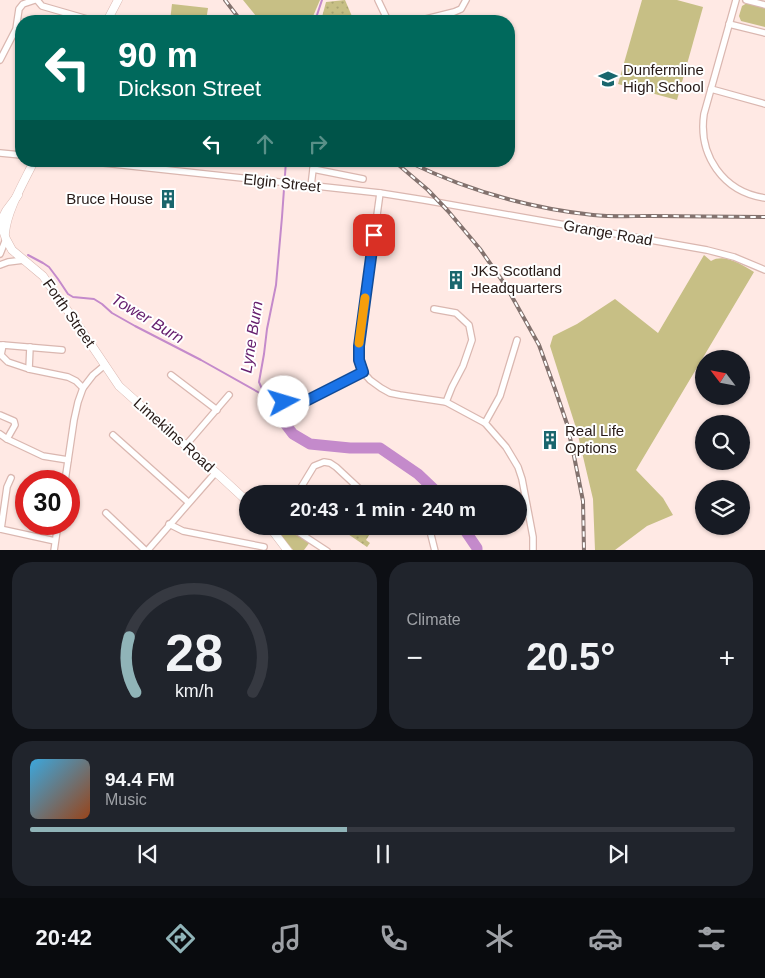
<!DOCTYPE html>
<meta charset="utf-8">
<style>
:root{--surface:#171b24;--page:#20242c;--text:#f1f3f6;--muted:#9ea1a6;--line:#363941;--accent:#90b4b8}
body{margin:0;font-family:Helvetica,sans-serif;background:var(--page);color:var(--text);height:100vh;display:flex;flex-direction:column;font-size:19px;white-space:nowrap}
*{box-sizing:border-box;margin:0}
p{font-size:16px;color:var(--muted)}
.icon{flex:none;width:28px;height:28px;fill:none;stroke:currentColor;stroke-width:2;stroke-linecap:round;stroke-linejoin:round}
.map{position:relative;height:550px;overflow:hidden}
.details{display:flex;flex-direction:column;gap:12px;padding:12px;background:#0d0f14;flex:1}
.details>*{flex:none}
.guide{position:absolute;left:15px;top:15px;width:500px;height:152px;border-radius:20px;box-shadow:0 1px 4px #0004;background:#00695c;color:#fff;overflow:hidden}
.needle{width:32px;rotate:302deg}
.fabs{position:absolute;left:695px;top:350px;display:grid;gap:10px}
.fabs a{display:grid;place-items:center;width:55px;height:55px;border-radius:50%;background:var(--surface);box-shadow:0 1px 4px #0004;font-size:25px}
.speed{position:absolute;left:15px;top:470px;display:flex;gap:10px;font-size:25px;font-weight:700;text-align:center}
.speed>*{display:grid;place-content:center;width:65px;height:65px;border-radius:50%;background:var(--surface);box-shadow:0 1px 4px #0004;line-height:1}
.speed .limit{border:8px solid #d22;background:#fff;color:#111}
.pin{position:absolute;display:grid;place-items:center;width:42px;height:42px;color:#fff;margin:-21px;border-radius:10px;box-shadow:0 2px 8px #0006}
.me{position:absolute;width:55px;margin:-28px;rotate:84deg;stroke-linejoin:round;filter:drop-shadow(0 0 4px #0008)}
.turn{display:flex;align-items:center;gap:18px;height:105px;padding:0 20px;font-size:22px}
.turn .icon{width:65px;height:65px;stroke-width:2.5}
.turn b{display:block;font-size:35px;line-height:42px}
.lanes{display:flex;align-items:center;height:48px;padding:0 20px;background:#0003;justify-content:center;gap:25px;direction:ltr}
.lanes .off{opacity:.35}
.big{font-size:38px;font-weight:700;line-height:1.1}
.details .card{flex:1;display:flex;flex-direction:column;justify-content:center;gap:8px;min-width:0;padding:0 18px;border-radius:20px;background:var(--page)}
.details .dial{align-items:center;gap:0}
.dial svg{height:130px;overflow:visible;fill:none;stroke:var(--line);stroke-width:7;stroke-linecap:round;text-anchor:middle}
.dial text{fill:var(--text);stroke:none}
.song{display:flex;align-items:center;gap:15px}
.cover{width:60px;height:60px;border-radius:8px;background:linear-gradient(135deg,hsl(200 70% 55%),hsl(20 70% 35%))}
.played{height:5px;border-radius:2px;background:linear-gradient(90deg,var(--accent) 45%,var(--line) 45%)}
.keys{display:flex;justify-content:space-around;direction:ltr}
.heat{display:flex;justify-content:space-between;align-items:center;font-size:28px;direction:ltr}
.details .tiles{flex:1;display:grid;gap:12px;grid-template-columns:1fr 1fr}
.card:last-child{grid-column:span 2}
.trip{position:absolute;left:239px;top:485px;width:288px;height:50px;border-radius:25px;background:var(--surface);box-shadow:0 1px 4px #0004;font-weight:700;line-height:50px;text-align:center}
.dock{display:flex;height:80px;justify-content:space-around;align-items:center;background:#090b0e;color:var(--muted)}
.dock .icon{width:35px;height:35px}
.dock .active{color:var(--accent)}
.dock b{font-size:22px;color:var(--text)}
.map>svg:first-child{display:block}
.grass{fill:#c7bf85}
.garden{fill:url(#garden-dots)}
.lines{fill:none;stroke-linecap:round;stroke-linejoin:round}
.stream{stroke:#c48acb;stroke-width:2}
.river{stroke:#c48acb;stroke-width:11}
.minor-casing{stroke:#dab7b0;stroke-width:8}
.major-casing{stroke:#dab7b0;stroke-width:9}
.minor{stroke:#fff;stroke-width:5.5}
.major{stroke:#fff;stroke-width:8}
.rail-casing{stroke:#83726e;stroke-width:4}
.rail{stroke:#fff;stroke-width:2;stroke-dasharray:5.5;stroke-linecap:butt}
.route-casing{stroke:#114b97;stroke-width:12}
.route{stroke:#1a73e8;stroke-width:9}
.slow{stroke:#f59e0b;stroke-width:9}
.labels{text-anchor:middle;stroke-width:4;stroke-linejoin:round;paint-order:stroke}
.poi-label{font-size:15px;fill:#271a17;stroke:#fff;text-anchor:start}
.street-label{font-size:15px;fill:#271a17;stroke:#fff}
.water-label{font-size:16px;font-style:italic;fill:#66206f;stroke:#fff}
</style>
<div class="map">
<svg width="765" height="551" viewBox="0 0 765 551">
<defs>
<pattern id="garden-dots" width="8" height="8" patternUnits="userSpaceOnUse" patternTransform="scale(1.25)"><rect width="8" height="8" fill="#c7bf85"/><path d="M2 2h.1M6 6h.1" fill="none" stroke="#aba472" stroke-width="1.8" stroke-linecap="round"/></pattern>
</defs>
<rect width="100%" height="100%" fill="#ffe9e4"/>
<g class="grass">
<polygon points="243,0 320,0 311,21 260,21"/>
<polygon points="642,0 677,0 703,7 677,100 618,84"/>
<polygon points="747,3 765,8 765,27 741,21 739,16 742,6"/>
<polygon points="172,4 208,8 206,21 170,21"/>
<path d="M704,255l7,6c14,-8 31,4 43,11l-118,198 27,28 10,17 -26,11 -32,24h-20l-2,-51 -16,-68 -27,-85 3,-10 24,-12 38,-25 43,34z"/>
<polygon points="284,526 310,542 304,550 293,550 279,533"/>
</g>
<g class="garden">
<polygon points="345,0 354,21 321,21 326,2"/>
<polygon points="336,526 375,526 366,540 370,543 367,547"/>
</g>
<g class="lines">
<g class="stream">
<polyline points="315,21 322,0"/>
<polyline points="28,255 43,263 49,267 58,279 68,294 73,297 94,299 102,304 112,313 135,326 201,360 265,396"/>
<polyline points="265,396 259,382 264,354 267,329 276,285 282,217 286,161"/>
</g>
<g class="river">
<polyline points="265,396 267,400 293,434 310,444 350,448 380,448 418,474 439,494"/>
<polyline points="462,526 477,548 477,551"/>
</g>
<g class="minor-casing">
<g id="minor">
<polyline points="37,0 42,6 94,21"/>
<polyline points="378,0 388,21"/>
<path d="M736,0l-32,114c-6,41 19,78 61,84"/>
<polyline points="746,0 765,5"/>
<polyline points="418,21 454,12 461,9 466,0"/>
<polyline points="729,24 765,33"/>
<polyline points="0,60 16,29 19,9 23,4 35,0"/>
<polyline points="711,89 765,104"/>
<polyline points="0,153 21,155"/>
<polyline points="85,161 380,193 424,200 707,250 734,257 765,270"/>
<polyline points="313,169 363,179"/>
<polyline points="311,186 314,161"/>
<polyline points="380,193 359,346 359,360 363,372 370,380 381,388 390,393 400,395 446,402 485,423 506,447 518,467 522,479 533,537 533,551"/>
<polyline points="0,254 6,239"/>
<polyline points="0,265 8,262 24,260"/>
<polyline points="434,309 456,313 469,325 472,340 463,366 452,387 446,402"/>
<polyline points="0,345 3,345 1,355 8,362 29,369 68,377 76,381 83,388"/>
<polyline points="3,345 62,350"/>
<polyline points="29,369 30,347"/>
<polyline points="171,375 217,410"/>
<polyline points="281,396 284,402 299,405 363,372"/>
<polyline points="0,415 14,421 15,425 7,439"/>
<polyline points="485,423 500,396 517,340"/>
<polyline points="0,434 7,439 43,456 68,460"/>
<polyline points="113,435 188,502"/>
<polyline points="186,445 229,395"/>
<polyline points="65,481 74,420 78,402 83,388 93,375 105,365"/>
<polyline points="297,494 314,466 324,462 330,463 336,467 365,494"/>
<polyline points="106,513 146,551"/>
<polyline points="169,524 183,531 264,547"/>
<polyline points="289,526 327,551"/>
<polyline points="0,529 55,541"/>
<polyline points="1,529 7,487 11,478"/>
<polyline points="431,535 435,551"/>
<polyline points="54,551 58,524"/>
<polyline points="147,551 216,472"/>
</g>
</g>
<g class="major-casing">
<g id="major">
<polyline points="107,21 118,0"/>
<polyline points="18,195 6,211 2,219 2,227 6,239 12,250 43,276 80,328 119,386 222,478 248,502"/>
<path d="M5,233c2,-23 19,-51 29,-72"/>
<polyline points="269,526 288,551"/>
</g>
</g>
<use href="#minor" class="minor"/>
<use href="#major" class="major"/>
<g class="rail-casing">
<g id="rail">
<polyline points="225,0 241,21"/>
<polyline points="394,161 428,190 448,211 480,249 506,286 539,345 555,389 567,424 574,456 583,501 584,551"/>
<path d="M407,161c59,29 121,47 186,54 19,2 38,1 57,1 39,0 77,1 115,1"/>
</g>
</g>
<use href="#rail" class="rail"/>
</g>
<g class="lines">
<g class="route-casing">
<polyline id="route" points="284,402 298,405 363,372 359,360 359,346 374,235"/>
</g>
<use href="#route" class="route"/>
<polyline class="slow" points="359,343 365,298"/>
</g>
<defs>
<g id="school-bare" transform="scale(1.5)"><path d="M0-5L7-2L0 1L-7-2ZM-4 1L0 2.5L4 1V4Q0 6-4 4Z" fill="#19666d" stroke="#fff" stroke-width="2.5" paint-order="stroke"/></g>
<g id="building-bare" transform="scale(1.5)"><path d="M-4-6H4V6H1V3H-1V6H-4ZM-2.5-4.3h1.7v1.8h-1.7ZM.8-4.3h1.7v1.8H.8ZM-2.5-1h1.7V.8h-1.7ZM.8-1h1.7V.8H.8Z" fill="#19666d" stroke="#fff" stroke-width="2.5" paint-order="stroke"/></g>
</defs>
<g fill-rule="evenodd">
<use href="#school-bare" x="608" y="79"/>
<use href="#building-bare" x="168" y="199"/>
<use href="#building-bare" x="456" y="280"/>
<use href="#building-bare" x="550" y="440"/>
</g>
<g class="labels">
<g class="poi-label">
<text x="623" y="75">Dunfermline<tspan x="623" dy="17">High School</tspan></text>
<text x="153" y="204" text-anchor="end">Bruce House</text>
<text x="471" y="276">JKS Scotland<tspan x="471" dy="17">Headquarters</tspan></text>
<text x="565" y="436">Real Life<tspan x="565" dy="17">Options</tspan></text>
</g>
<g class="street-label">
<text transform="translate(282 183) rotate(6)" y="5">Elgin Street</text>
<text transform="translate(608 233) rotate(10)" y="5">Grange Road</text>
<text transform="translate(69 313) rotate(55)" y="5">Forth Street</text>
<text transform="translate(174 435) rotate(42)" y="5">Limekilns Road</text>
</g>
<g class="water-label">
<text transform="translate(148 318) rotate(31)" y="6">Tower Burn</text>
<text transform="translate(251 337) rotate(-81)" y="6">Lyne Burn</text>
</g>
</g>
</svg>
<div class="fabs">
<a><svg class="needle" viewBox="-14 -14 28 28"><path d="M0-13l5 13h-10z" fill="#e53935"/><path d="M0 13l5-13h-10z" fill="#9ea1a6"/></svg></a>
<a><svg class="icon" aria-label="search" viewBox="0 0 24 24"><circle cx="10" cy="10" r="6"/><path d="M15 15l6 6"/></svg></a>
<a><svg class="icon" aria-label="layers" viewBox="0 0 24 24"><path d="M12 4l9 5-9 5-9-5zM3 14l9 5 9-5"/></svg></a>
</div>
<div class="speed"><div class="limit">30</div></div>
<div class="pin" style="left:374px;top:235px;background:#d93025"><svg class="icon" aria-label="arrive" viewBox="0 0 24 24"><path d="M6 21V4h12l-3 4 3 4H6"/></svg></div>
<svg class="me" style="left:284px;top:402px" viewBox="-20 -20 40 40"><circle r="19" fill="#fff"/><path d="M0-13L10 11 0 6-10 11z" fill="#1a73e8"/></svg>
<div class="trip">20:43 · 1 min · 240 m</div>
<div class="guide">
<div class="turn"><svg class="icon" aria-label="left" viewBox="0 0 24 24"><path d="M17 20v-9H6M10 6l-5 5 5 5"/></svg><div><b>90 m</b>Dickson Street</div></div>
<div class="lanes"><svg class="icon" aria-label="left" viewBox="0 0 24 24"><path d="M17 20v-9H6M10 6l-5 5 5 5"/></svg><svg class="icon off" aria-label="ahead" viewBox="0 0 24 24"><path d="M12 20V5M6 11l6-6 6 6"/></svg><svg class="icon off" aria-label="right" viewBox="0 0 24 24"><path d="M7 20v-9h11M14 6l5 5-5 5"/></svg></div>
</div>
</div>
<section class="details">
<div class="tiles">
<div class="card dial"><svg viewBox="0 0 100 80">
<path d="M14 69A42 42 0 1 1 86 69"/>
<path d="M14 69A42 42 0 0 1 10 35" stroke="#90b4b8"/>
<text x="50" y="56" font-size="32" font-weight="700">28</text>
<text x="50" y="72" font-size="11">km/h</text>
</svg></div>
<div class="card"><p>Climate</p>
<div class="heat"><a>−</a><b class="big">20.5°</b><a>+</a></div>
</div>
<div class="card">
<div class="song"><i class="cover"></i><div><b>94.4 FM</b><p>Music</p></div></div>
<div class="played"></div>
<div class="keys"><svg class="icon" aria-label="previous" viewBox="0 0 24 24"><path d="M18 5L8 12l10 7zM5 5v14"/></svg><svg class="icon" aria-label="pause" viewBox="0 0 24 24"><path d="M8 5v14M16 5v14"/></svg><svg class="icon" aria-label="next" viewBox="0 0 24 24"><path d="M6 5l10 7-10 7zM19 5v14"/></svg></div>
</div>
</div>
</section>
<nav class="dock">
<b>20:42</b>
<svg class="icon active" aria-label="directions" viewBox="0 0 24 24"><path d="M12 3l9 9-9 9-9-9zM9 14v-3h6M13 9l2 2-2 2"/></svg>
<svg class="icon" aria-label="music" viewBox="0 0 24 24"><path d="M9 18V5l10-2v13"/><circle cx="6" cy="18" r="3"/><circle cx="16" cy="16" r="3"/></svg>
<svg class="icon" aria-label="phone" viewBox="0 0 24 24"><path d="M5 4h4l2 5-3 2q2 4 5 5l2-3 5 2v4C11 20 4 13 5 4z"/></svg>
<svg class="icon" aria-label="climate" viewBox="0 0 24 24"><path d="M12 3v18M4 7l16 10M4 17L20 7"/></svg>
<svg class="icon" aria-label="car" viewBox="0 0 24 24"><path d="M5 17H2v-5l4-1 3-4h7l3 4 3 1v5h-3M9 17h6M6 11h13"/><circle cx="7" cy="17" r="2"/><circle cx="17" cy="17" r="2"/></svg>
<svg class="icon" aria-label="filters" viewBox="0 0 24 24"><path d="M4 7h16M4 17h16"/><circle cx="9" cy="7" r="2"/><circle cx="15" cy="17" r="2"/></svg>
</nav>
